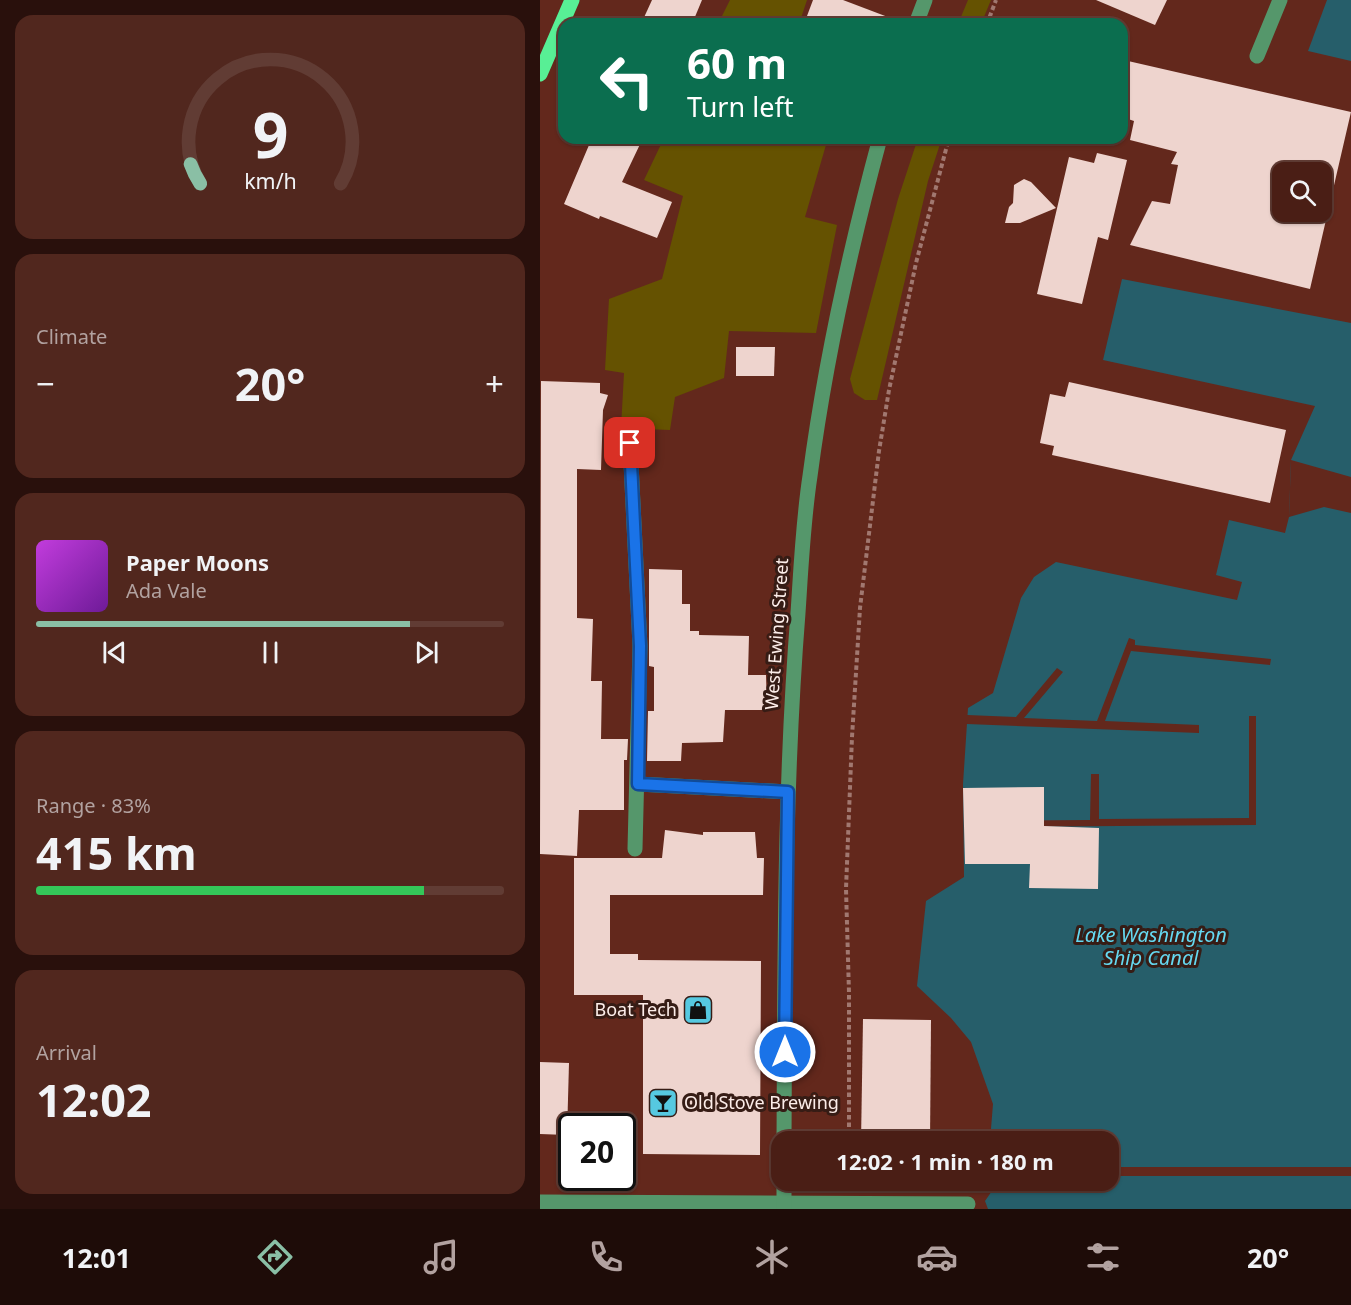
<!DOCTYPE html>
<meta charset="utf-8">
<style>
:root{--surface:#4a1e15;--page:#51271e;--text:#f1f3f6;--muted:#b2a2a0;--line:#613c34;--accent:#8abfa5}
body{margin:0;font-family:"Noto Sans",sans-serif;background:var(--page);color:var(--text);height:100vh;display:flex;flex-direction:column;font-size:22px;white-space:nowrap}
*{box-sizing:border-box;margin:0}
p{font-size:20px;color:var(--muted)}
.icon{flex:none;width:33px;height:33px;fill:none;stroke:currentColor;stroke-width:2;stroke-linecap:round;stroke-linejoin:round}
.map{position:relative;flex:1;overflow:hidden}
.sheet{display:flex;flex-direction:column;gap:15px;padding:15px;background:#29100c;width:540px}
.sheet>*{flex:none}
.banner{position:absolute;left:18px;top:18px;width:570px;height:126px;border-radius:18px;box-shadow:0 2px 4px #0004,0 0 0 2px var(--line);background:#0b6e4f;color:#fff;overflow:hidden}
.fabs{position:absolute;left:732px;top:162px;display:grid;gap:12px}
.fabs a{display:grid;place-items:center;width:60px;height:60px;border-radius:12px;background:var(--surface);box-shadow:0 2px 4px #0004,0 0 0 2px var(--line);font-size:30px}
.speed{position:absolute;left:18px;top:1113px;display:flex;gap:12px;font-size:30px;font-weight:700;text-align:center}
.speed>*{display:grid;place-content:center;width:78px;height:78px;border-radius:50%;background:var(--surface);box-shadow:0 2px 4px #0004,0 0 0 2px var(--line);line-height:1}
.speed .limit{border:3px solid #111;border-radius:9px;background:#fff;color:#111}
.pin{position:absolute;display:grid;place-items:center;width:51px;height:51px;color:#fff;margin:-26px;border-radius:12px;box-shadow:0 3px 9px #0006}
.me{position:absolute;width:66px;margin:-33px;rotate:0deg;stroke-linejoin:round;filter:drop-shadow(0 0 4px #0008)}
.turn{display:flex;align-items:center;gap:21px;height:126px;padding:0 30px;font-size:27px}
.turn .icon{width:78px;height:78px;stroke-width:2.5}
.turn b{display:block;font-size:42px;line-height:51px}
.big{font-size:45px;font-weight:700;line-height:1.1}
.sheet .tile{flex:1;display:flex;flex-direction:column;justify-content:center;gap:9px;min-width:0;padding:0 21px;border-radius:18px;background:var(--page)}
.sheet .dial{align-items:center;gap:0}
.dial svg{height:156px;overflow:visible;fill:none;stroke:var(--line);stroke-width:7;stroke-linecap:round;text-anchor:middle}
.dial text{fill:var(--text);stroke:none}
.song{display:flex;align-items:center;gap:18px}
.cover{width:72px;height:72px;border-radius:9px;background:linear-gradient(135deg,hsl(290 70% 55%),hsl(280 70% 35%))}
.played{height:6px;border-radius:3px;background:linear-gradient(90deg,var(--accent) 80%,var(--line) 80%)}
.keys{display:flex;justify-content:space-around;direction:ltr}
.heat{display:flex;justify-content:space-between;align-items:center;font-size:33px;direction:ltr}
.charge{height:9px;border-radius:4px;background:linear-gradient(90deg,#34c759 83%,var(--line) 0)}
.trip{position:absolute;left:231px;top:1131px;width:348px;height:60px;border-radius:18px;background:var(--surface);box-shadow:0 2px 4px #0004,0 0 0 2px var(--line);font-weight:700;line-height:60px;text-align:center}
.tab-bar{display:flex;height:96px;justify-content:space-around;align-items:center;background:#1e0c08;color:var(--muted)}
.tab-bar .icon{width:42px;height:42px}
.tab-bar .active{color:var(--accent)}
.tab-bar b{font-size:27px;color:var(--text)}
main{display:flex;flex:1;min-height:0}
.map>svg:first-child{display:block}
.green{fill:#655201}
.water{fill:#265e6a}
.pier{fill:#63281c}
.building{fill:#eed4ce;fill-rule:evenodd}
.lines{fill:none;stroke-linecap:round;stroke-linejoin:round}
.path{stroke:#a17870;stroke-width:4;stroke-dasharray:4.5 3;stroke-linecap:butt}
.minor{stroke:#55976b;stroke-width:15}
.major{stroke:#58ef95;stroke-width:15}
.route-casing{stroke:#114b97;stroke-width:15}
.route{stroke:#1a73e8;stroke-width:10}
.labels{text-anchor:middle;stroke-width:6;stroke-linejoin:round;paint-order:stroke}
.street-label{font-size:18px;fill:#fcede9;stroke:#361c15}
.poi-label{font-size:18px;fill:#fcede9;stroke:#361c15;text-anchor:end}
.water-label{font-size:20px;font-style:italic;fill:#65d9f1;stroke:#361c15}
</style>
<main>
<section class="sheet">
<div class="tile dial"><svg viewBox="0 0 100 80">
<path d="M14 69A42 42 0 1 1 86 69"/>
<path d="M14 69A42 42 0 0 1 9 59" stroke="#8abfa5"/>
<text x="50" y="56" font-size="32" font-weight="700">9</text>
<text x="50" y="72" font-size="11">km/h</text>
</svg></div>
<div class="tile"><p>Climate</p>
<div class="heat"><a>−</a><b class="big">20°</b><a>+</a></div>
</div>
<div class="tile">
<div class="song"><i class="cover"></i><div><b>Paper Moons</b><p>Ada Vale</p></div></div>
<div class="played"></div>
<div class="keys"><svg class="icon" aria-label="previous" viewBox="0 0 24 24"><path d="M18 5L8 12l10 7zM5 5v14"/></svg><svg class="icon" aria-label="pause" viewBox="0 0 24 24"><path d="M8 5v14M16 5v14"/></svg><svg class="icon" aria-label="next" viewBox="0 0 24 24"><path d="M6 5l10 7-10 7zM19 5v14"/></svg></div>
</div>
<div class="tile"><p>Range · 83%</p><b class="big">415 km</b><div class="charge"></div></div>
<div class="tile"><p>Arrival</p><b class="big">12:02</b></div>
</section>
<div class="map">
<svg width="811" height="1209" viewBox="0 0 811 1209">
<rect width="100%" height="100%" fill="#63281c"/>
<g class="green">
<polygon points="190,0 267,0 259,24 178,24"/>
<polygon points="428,0 451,0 441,24 418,24"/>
<polygon points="124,138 288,138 265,217 297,225 276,333 189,331 184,378 135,397 130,430 81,428 84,373 65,370 69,299 122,279 143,196 104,180"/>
<polygon points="378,138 402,138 388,181 337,400 325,400 314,393 310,379 358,199"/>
</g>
<g class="water">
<polygon points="787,0 811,0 811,61 768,51"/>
<polygon points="582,279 811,323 811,1209 448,1209 445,1201 454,1188 451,1181 568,1180 568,1142 450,1141 453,1104 431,1042 411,1018 377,986 386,901 424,877 423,784 428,708 453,693 481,598 494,577 516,562 697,600 702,582 676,575 689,520 745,533 749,517 751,460 775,406 563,360"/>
</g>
<g class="pier">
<polygon points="751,460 811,477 811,513 784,507 749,517"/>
<polygon points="589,638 595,640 595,645 731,659 730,665 591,651 565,721 659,725 659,733 427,724 427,715 476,717 517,668 523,672 484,718 557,721"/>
<polygon points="709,716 716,716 716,825 424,827 424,821 550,820 551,774 559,774 559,819 709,818"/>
<rect x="569" y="1167" width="242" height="9"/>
</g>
<g class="building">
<polygon points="112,0 162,0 152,24 101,24"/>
<polygon points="273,0 303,0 361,22 361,24 264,24"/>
<polygon points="556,0 627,0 615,25"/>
<path d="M588,61l223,51 -41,177 -180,-44 22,-44 18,3 8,-39 -7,-1 6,-12 -47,-12 4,-19 -12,-4v-24zM742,172h40v40h-40z"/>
<polygon points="52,138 103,138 82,182 132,202 117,238 60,216 59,219 24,204"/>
<polygon points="557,153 587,160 568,240 558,237 542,304 497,294 529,157 554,163"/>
<polygon points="484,179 491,182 516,208 480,223 465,223 469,207 473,203 474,185"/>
<polygon points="196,347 235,347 234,376 196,376"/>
<polygon points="1,381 60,383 60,393 68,395 63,410 61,470 37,469 37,618 53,619 51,681 62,681 61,739 88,739 87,760 84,760 84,810 39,810 37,856 0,854"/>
<polygon points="529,382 746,430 730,503 512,455 514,446 500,443 510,394 525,397"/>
<polygon points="109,569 142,570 142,604 150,604 150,631 159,631 159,635 209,636 208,675 226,675 227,710 185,710 183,742 142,743 141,761 107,761 108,711 114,711 114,667 109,666"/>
<polygon points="504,787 504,826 559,828 558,889 489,888 490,864 425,864 423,788"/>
<polygon points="125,830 163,835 163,832 215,832 217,858 224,858 223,895 70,895 70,954 98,954 98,960 221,961 220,1155 103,1154 103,995 34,995 34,858 122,858"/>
<polygon points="323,1019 391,1020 390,1142 321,1142"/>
<polygon points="0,1062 29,1063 27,1135 0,1134"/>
</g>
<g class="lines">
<g class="path">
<polyline points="447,24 456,0"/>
<polyline points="309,1142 309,993 306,889 312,737 320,608 339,451 349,390 376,263 409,138"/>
</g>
<g class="minor">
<polyline points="376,24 385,0"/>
<polyline points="717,56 740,0"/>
<polyline points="90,443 100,646 95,849"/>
<polyline points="98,784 248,792"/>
<path d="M244,1142c1,-177 0,-353 14,-529 3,-45 5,-91 12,-137 15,-114 40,-227 70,-338"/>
<polyline points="0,1202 428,1204"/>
<polyline points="244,1209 244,1180"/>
</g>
<polyline class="major" points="0,74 32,0"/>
</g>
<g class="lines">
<g class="route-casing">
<polyline id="route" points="90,443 100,646 98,784 248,792 245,1052"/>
</g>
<use href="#route" class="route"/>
</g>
<defs>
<g id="shop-square" transform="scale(1.5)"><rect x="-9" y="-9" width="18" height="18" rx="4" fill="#56c9e1" stroke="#361c15"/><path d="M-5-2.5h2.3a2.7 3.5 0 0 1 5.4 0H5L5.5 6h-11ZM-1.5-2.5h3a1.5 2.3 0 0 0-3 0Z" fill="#111"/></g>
<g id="bar-square" transform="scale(1.5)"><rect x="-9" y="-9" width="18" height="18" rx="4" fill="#56c9e1" stroke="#361c15"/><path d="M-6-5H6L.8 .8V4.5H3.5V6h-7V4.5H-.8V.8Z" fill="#111"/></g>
</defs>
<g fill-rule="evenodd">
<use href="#shop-square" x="158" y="1010"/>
<use href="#bar-square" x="123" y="1103"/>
</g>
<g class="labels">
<g class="street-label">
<text transform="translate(237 634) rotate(-86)" y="6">West Ewing Street</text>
</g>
<g class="poi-label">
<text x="137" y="1016">Boat Tech</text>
<text x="144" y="1109" text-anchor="start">Old Stove Brewing</text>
</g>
<g class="water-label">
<text x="611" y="942">Lake Washington<tspan x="611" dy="23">Ship Canal</tspan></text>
</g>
</g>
</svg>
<div class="fabs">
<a><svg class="icon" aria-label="search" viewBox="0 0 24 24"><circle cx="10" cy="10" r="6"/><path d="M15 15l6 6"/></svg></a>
</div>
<div class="speed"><div class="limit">20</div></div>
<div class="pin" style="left:90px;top:443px;background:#d93025"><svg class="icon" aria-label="arrive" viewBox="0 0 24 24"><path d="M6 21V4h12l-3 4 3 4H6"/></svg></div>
<svg class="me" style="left:245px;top:1052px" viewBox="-20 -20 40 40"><circle r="17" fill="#1a73e8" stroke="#fff" stroke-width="3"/><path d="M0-11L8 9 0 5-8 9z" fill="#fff"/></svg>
<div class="trip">12:02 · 1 min · 180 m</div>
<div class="banner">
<div class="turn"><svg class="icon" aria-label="left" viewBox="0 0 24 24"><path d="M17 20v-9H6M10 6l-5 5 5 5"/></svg><div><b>60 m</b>Turn left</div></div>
</div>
</div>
</main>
<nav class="tab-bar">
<b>12:01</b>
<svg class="icon active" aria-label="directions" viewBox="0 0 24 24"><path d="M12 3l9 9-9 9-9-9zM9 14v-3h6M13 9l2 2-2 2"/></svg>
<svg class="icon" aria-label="music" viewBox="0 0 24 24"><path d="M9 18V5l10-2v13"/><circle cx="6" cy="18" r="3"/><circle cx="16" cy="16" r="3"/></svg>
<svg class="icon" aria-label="phone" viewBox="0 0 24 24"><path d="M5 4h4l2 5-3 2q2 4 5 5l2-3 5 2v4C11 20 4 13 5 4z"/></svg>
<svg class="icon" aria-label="climate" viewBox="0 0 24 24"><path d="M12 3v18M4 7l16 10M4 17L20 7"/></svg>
<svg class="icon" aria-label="car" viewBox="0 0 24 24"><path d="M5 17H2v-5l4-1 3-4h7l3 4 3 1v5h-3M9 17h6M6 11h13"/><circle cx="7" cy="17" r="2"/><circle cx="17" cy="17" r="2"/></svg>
<svg class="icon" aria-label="filters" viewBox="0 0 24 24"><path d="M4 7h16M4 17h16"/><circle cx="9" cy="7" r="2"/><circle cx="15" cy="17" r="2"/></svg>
<b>20°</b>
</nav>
